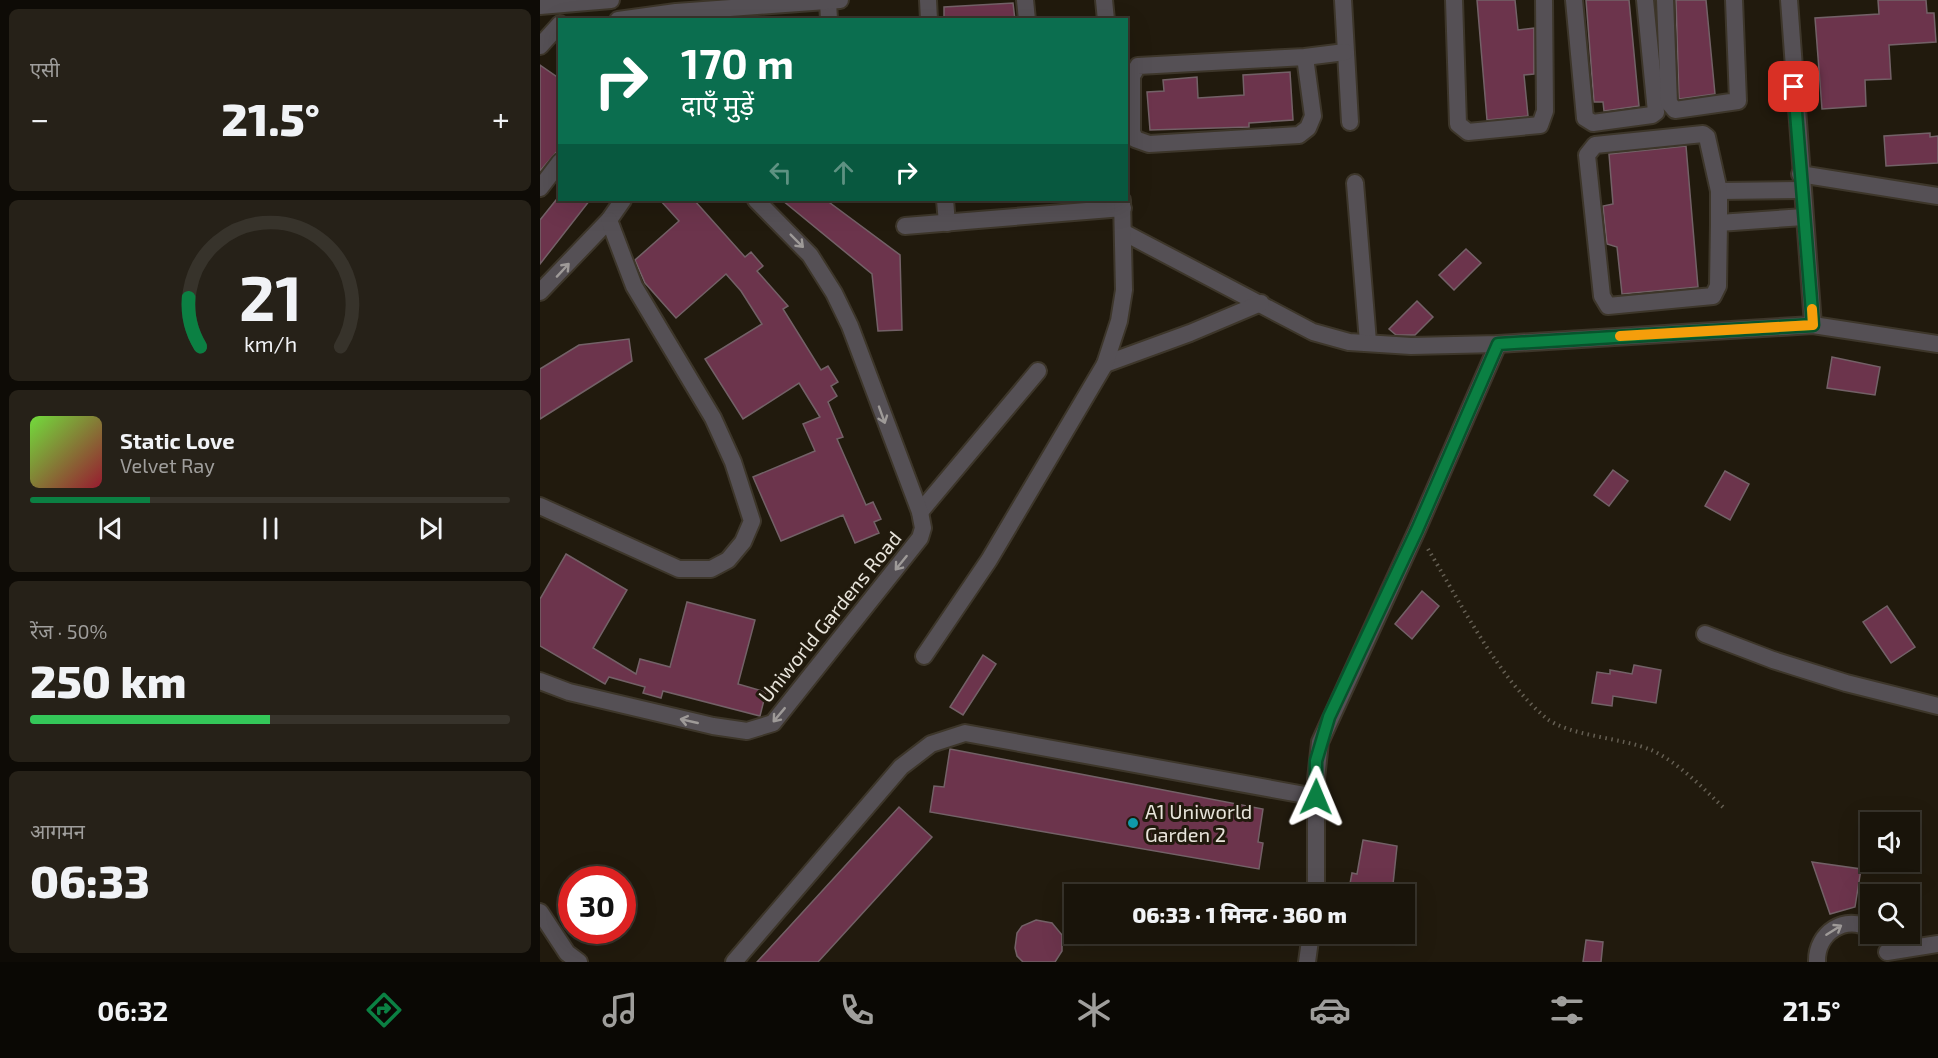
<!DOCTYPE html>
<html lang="hi">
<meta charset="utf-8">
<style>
:root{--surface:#19140a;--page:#262118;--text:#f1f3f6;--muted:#9f9e9c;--line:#37332b;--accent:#0b8043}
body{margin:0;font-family:"Exo 2","Noto Sans Devanagari",sans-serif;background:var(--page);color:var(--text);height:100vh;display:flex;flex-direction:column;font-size:22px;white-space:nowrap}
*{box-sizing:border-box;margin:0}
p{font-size:20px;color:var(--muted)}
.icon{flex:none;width:33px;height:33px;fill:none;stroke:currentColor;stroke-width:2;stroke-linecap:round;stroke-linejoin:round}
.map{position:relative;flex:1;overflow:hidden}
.side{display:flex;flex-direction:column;gap:9px;padding:9px;background:#0e0b06;width:540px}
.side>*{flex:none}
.guide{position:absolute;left:18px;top:18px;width:570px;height:183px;border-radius:0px;box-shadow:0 6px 24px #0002,0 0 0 2px var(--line);background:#0b6e4f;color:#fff;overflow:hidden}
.controls{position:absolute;left:1320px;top:812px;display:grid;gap:12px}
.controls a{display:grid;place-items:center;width:60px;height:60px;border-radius:0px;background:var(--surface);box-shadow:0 6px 24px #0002,0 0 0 2px var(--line);font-size:30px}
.speed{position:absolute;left:18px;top:866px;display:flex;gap:12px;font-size:30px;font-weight:700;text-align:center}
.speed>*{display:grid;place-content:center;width:78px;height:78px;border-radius:50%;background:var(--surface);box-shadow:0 6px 24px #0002,0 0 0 2px var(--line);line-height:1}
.speed .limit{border:9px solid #d22;background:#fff;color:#111}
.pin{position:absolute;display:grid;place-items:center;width:51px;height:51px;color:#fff;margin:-26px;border-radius:12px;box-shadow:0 3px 9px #0006}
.me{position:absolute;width:66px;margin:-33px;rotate:1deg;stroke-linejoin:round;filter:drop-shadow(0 0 4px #0008)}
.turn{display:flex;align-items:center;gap:21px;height:126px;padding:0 24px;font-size:27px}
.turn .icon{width:78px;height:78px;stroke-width:2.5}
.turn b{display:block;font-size:42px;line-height:51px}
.lanes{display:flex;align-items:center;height:57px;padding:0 24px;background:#0003;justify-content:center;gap:30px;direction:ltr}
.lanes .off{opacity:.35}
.big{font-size:45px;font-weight:800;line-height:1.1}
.side .tile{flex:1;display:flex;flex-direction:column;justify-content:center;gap:9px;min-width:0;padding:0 21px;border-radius:9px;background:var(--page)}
.side .dial{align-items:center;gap:0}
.dial svg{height:156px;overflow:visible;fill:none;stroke:var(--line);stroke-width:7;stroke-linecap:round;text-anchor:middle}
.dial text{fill:var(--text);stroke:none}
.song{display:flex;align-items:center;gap:18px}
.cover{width:72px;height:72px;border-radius:9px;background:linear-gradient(135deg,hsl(100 70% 55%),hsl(350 70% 35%))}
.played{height:6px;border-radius:3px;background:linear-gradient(90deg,var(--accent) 25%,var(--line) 25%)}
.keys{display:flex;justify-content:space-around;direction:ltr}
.heat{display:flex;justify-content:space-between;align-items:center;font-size:33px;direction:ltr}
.charge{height:9px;border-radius:4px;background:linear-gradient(90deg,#34c759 50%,var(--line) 0)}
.trip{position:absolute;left:524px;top:884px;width:351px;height:60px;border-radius:0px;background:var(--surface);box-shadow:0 6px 24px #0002,0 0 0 2px var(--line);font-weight:800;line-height:60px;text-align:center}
.dock{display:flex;height:96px;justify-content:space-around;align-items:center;background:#0a0804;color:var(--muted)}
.dock .icon{width:42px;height:42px}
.dock .selected{color:var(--accent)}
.dock b{font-size:27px;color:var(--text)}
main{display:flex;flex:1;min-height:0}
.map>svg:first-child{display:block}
.building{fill:#6c344c;stroke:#736167;stroke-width:1.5}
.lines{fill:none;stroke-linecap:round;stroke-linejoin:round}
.minor-casing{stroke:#3d362a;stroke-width:20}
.path{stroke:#655f53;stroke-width:4;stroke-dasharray:1.5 4.5;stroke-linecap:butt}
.minor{stroke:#555055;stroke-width:16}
.oneway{stroke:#9e9a98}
.route-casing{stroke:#07532c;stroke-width:15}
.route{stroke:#0b8043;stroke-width:10}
.slow{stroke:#f59e0b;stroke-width:10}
.culture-dot{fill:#0f9aa8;stroke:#211a0d;stroke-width:2}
.labels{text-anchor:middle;stroke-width:6;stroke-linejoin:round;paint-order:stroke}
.street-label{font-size:20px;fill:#e8e4db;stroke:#211a0d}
.poi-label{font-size:20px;fill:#e8e4db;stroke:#211a0d;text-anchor:start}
</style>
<main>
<section class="side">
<div class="tile"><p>एसी</p>
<div class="heat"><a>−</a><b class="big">21.5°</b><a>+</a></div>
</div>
<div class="tile dial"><svg viewBox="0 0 100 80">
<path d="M14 69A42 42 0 1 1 86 69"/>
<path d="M14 69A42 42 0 0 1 8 44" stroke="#0b8043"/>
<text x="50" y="56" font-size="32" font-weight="700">21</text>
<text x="50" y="72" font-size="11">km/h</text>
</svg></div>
<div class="tile">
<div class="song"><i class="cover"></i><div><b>Static Love</b><p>Velvet Ray</p></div></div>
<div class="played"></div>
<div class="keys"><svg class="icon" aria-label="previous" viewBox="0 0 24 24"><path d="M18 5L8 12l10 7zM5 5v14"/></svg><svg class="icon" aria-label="pause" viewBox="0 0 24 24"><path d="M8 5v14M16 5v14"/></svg><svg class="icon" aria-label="next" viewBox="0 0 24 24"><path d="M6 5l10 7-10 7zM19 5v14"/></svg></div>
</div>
<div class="tile"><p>रेंज · 50%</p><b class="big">250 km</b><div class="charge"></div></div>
<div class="tile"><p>आगमन</p><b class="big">06:33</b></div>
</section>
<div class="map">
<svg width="1398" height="962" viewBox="0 0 1398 962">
<rect width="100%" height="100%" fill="#211a0d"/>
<g class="building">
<polygon points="937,0 975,0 978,30 994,28 994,74 984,75 988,116 947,120"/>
<polygon points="1046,0 1089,0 1099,106 1064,111 1063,102 1054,102"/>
<polygon points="1136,0 1166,0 1175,94 1139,99"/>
<polygon points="1338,0 1386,0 1387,13 1394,13 1396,42 1349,45 1351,79 1325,80 1326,106 1282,109 1275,18 1339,14"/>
<polygon points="473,3 475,20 404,20 404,7"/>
<polygon points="0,65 20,79 20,148 0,171"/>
<polygon points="750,72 753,120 709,123 709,127 610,130 607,92 624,91 623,80 657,77 658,98 704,95 703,75"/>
<polygon points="1390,133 1390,137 1398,136 1398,163 1346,166 1344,136"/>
<polygon points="1146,146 1158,287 1082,294 1077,247 1067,244 1063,206 1073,204 1069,154"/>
<polygon points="16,200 50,200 0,264 0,220"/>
<polygon points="120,200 154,200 205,257 211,252 223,266 217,271 248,306 243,309 281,370 288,366 298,382 291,386 297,396 288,402 303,437 297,439 326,505 333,502 341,519 334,522 339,533 315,543 303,515 241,541 213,477 275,451 263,424 280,417 259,383 203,419 165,359 222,324 201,291 186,274 136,318 105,283 95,260 139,221"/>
<polygon points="242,200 286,200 360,255 362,330 338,331 332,274"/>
<polygon points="926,249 941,263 914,290 899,275"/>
<polygon points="877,301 893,317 875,335 856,335 849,329"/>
<polygon points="89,339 92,361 0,419 0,369 39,345"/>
<polygon points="1292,357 1340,367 1335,395 1287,388"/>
<polygon points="1073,470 1088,481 1069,506 1054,495"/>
<polygon points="1185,471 1209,484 1190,520 1165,506"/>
<polygon points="26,554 87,590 53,648 96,674 100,659 130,667 147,602 215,620 198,684 226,692 220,716 123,691 121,698 103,693 105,687 69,677 65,684 0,646 0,599"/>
<polygon points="882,591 899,606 872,639 855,624"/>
<polygon points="1347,606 1375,647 1351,663 1323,622"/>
<polygon points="443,655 456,664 423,715 410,707"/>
<polygon points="1094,665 1121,670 1116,703 1073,696 1072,706 1052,703 1057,672 1070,674 1070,670 1092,674"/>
<polygon points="410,749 723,809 718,842 723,843 719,869 390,812 394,786 404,787"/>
<polygon points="359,807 392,837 278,962 217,962"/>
<polygon points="823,840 857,846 852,894 808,894 812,873 817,874"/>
<polygon points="1272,862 1321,869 1315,907 1290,914"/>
<polygon points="496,920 512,923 522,935 522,951 515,962 483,962 477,956 475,948 477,933 482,926"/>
<polygon points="1046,940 1063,942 1061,962 1043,962"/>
</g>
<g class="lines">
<g class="minor-casing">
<g id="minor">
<polyline points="388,0 389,20"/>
<polyline points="485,0 487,20"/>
<polyline points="564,0 566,20"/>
<polyline points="803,0 810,122"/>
<polyline points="914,0 918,124 928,132 1000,125 1005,111 1004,0"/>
<polyline points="1034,0 1045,118 1053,123 1112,115 1116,112 1105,0"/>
<polyline points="1125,0 1129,103 1135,110 1198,101 1194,0"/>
<polyline points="1249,0 1273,325"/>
<polyline points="288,1 289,20"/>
<polyline points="0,6 71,0"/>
<polyline points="78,20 136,12 300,0"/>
<polyline points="0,46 20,24"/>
<polyline points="765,57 773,116 768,128 759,135 609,144 595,139 592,132 592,76 598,66 765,57 805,52"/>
<polyline points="1260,174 1398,196"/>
<polyline points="815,183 828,342"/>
<polyline points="0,188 20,162"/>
<polyline points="1179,191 1261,190"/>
<polyline points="405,200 407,223"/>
<polyline points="1179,223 1179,191 1167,137 1163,134 1055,145 1047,155 1062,296 1068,306 1173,296 1178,286 1179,223 1264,217"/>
<polyline points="365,226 583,208"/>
<polyline points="583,232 773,332 809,342 871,346 958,344 1273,325 1398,344"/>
<polyline points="0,292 69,220 83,200"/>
<polyline points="565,364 650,333 721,303"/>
<polyline points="0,506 139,569 171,569 188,560 203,542 212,521 193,462 173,418 94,286 69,220"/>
<polyline points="380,512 498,371"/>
<polyline points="1165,634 1233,660 1306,683 1398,706"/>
<polyline points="384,656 449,560 565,364 579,321 584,290 582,200"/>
<polyline points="0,681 29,692 173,726 207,731 233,723 380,538 383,528 380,512 310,326 294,293 270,255 216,200"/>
<polyline points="776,894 776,779 780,742 877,530 958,344"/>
<polyline points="0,912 27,953 39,962"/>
<polyline points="1347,952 1398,944"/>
<polyline points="194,962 361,767 391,744 425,733 776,797"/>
<polyline points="767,962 771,933"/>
<path d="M1277,962c-1,-29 28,-48 53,-33"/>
</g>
</g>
<path class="path" d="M888,549c32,53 71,130 118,169 22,18 78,20 105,32 26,11 55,41 75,60"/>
<use href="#minor" class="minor"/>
</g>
<defs><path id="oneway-shaft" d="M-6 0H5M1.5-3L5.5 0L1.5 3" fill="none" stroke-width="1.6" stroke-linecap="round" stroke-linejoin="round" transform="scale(1.5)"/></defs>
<g class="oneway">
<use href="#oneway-shaft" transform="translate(257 241) rotate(45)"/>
<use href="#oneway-shaft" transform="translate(23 270) rotate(-47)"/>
<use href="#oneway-shaft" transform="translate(342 415) rotate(70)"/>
<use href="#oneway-shaft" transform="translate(361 563) rotate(129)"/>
<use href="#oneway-shaft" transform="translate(239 715) rotate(130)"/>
<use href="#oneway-shaft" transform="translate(149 721) rotate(-167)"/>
<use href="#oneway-shaft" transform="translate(1294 930) rotate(-32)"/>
</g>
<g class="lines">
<g class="route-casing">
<polyline id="route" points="776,797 776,761 789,717 877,530 958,344 1273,325 1254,87"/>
</g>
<use href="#route" class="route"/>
<polyline class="slow" points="1080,336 1273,325 1272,309"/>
</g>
<circle class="culture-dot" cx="593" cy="823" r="6"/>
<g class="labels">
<g class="street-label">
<text transform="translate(290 617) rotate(-51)" y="7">Uniworld Gardens Road</text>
</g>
<g class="poi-label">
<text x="605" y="819">A1 Uniworld<tspan x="605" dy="23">Garden 2</tspan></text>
</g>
</g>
</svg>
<div class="controls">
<a><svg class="icon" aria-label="sound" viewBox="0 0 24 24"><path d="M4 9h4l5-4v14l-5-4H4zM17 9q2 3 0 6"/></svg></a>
<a><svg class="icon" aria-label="search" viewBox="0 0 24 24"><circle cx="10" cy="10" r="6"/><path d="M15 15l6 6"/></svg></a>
</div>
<div class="speed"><div class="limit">30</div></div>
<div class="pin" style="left:1254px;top:87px;background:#d93025"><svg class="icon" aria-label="arrive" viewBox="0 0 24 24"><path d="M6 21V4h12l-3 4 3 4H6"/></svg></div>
<svg class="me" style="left:776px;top:797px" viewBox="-20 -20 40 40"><path d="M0-17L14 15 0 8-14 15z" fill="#0b8043" stroke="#fff" stroke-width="4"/></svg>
<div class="trip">06:33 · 1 मिनट · 360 m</div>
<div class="guide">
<div class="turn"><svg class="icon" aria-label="right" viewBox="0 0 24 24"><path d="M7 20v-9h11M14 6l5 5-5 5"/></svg><div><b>170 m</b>दाएँ मुड़ें</div></div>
<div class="lanes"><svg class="icon off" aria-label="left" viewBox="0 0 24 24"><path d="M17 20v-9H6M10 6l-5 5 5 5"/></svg><svg class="icon off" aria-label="ahead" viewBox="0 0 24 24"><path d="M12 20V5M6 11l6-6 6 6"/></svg><svg class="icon" aria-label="right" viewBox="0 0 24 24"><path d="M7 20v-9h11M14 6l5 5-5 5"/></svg></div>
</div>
</div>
</main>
<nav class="dock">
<b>06:32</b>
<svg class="icon selected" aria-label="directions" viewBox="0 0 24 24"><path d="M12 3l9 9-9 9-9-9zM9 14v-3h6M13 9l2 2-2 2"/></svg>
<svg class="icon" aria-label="music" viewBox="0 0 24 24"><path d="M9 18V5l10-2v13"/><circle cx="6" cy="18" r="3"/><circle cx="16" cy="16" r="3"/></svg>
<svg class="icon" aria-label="phone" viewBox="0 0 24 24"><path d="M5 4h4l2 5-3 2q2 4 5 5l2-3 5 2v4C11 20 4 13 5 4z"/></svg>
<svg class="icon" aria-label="climate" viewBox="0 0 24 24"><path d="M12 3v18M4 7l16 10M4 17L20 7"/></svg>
<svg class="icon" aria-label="car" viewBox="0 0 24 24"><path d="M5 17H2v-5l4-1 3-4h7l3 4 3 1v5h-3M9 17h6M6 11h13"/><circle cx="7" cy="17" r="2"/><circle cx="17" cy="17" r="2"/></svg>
<svg class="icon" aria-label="filters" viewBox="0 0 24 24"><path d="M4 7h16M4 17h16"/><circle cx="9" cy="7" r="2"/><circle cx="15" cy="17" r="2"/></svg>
<b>21.5°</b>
</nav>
